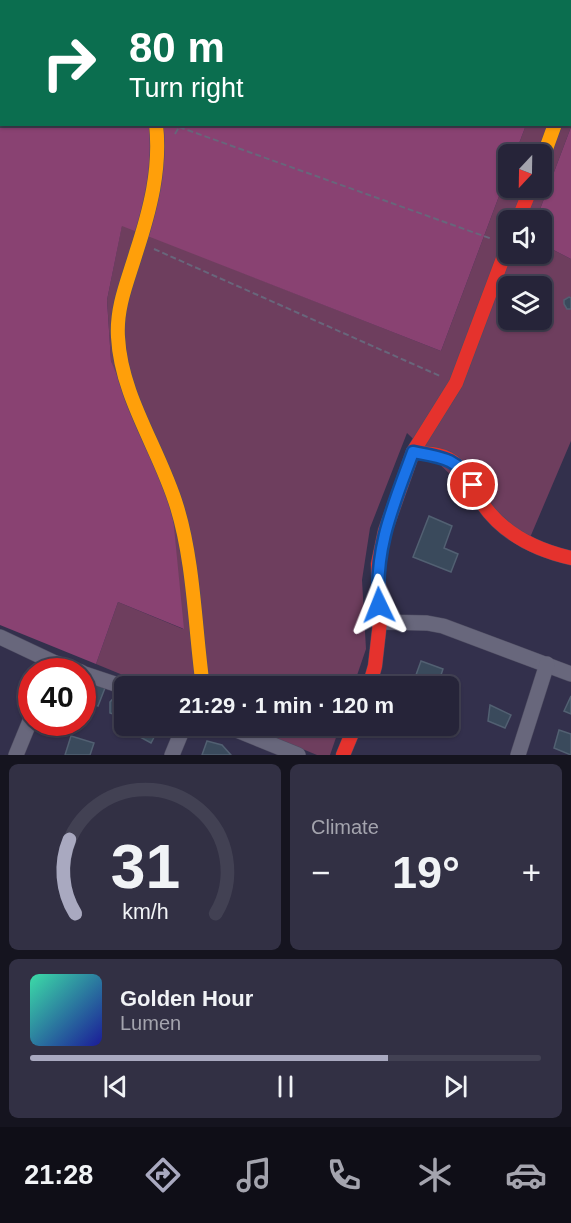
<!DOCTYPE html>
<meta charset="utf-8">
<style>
:root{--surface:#262439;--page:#323044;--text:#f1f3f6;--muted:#a4a4ae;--line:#424153;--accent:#a9a9c0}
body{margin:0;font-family:Helvetica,sans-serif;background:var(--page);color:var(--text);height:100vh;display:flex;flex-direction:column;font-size:22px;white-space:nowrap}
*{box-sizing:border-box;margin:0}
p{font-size:20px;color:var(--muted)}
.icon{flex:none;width:33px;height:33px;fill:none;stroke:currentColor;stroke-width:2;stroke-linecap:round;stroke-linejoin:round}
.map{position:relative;height:755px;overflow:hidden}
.panel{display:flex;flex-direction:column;gap:9px;padding:9px;background:#15141f;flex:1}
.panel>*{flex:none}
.hud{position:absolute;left:0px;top:0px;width:572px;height:126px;box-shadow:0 2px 4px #0004,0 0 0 2px var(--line);background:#0b6e4f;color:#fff;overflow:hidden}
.needle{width:39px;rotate:202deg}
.tools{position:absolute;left:498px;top:144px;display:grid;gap:12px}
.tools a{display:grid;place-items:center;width:54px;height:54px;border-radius:9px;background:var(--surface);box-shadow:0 2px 4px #0004,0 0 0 2px var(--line);font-size:30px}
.speed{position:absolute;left:18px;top:658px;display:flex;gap:12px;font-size:30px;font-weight:700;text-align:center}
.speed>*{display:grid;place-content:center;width:78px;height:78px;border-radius:50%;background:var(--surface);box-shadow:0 2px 4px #0004,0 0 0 2px var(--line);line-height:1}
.speed .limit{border:9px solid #d22;background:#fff;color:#111}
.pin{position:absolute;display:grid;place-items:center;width:51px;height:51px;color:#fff;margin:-26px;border:3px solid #fff;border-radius:50%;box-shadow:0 2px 6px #0007}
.me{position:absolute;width:66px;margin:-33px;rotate:358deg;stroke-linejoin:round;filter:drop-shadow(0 0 4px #0008)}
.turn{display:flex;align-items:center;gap:21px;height:126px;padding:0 30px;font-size:27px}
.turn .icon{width:78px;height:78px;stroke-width:2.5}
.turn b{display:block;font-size:42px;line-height:51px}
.big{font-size:45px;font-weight:700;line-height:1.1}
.panel .card{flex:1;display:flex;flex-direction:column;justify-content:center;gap:9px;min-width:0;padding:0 21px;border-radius:9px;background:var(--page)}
.panel .dial{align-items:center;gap:0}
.dial svg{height:156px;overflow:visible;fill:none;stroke:var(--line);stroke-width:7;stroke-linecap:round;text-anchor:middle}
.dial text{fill:var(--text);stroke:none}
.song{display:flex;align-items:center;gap:18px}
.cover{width:72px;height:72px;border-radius:9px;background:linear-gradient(135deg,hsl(160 70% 55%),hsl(240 70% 35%))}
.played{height:6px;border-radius:3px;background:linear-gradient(90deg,var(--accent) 70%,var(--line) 70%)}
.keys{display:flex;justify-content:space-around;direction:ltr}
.heat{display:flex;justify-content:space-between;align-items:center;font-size:33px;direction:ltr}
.panel .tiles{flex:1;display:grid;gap:9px;grid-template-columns:1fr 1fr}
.card:last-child{grid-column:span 2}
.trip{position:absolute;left:114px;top:676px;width:345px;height:60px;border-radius:9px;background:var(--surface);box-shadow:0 2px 4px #0004,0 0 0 2px var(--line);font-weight:700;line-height:60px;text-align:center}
.tabs{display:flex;height:96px;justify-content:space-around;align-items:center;background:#0f0e17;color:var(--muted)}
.tabs .icon{width:42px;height:42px}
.tabs .active{color:var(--accent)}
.tabs b{font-size:27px;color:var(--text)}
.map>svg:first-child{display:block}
.green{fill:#6e3e5e;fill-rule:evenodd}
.forest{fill:#894272}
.building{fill:#3a4a5c;stroke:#526072;stroke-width:1.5}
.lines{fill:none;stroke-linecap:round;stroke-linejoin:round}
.street-casing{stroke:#4e4c61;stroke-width:16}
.fast-casing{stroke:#4e4c61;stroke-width:15}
.slow-casing{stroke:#4e4c61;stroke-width:15}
.jam-casing{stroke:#4e4c61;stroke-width:15}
.path{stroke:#68667b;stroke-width:2;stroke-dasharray:6 3;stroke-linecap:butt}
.street{stroke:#68677c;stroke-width:15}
.fast{stroke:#30b455;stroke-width:14}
.slow{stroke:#ff9f0a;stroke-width:14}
.jam{stroke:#e5322d;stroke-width:14}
.route-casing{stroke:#114b97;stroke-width:15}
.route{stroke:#1a73e8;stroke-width:10}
</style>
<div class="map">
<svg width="571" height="755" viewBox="0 0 571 755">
<rect width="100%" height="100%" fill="#33304c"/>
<g class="green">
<path d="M571,14v113l-35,93h-28v34h34v-10l29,15v182l-45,106 -119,-114 -37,95 -8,52 4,69 -13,38h-201l-56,-23 22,-62 65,27 -72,-268 -4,-61 15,-75 319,126 67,-179v16h34v-34h-27l11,-29 44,-1zM508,286h34v34h-34z"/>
<polygon points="247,726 340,726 330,755 317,755"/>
</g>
<g class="forest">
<polygon points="0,0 571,0 570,16 570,2 2,2 2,124 526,125 515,154 508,154 508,172 441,351 122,226 107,300 111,361 172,507 184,629 118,602 96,664 0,625"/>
<polygon points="571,127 571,259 542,244 542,220 536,220"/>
</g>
<g class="building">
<polygon points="569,297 571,298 571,309 567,309 564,304 564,300"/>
<polygon points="429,516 452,526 444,548 458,554 451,572 413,557"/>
<polygon points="421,661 443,669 437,687 412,686"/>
<polygon points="94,684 105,688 98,706 88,702"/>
<polygon points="117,694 124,696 119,716 110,713 110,702"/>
<polygon points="571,696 571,714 564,711"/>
<polygon points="490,705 511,715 505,728 488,721"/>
<polygon points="44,723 65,723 67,724 61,735 43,726"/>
<polygon points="132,726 160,726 151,743 131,732"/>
<polygon points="559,730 571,734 571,755 554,748"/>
<polygon points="71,736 94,743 90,755 65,755"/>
<polygon points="207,741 222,745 231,755 202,755"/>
</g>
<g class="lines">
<g class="street-casing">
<g id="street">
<polyline points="102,0 104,2"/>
<polyline points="380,622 427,623 443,626 571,674"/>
<polyline points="0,637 53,662 81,672"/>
<polyline points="82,673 124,687"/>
<polyline points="227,726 298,755"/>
<polyline points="16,755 32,716"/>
<polyline points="172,755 184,726"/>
<polyline points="518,755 547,664"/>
</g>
</g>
<g class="fast-casing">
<polyline id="fast" points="570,86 571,84"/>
</g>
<g class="slow-casing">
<g id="slow">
<path d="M156,124c5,45 -6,86 -20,129 -8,27 -20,54 -18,84 3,60 42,113 59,170 17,55 18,123 26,180"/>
<polyline points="542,160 555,124"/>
</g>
</g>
<g class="jam-casing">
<g id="jam">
<polyline points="518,220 531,188"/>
<path d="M413,452c12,2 26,1 36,7 18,10 23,29 33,44 21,31 54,47 89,55"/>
<polyline points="369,687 375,666 380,622 378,564 385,531 413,452 456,383 508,245"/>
<polyline points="343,755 355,726"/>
</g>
</g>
<g class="path">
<polyline points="268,0 271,2"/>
<polyline points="234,2 234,0"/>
<polyline points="179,127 492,239"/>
<polyline points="175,134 181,124"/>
<polyline points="154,249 440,376"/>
</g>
<use href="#street" class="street"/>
<use href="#fast" class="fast"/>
<use href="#slow" class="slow"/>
<use href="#jam" class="jam"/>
</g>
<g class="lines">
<g class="route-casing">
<path id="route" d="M379,605c-5,-57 15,-101 34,-153 28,5 45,6 60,33"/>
</g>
<use href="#route" class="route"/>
</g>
</svg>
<div class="tools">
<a><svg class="needle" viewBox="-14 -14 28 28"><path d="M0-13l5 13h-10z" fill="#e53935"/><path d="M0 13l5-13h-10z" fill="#a4a4ae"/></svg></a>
<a><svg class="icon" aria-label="sound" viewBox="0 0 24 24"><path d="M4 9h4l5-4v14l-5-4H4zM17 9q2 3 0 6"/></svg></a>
<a><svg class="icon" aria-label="layers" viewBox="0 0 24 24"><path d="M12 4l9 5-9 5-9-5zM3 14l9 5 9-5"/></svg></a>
</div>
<div class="speed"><div class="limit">40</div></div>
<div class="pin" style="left:473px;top:485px;background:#d93025"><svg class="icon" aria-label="arrive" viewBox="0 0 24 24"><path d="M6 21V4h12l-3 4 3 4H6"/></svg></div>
<svg class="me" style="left:379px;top:605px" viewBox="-20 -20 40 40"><path d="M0-17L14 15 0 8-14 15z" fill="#1a73e8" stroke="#fff" stroke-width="4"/></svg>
<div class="trip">21:29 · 1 min · 120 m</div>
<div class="hud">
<div class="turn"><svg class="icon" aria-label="right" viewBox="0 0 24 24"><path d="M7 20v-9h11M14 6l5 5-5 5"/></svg><div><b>80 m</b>Turn right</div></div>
</div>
</div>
<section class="panel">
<div class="tiles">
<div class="card dial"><svg viewBox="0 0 100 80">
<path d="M14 69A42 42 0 1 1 86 69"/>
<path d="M14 69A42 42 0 0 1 11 31" stroke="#a9a9c0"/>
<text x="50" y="56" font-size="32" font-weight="700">31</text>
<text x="50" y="72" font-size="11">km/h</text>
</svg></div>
<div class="card"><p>Climate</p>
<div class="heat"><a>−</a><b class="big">19°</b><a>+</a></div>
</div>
<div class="card">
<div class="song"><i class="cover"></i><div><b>Golden Hour</b><p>Lumen</p></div></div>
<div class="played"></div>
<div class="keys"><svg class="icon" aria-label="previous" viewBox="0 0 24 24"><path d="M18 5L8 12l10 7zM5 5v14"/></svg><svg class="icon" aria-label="pause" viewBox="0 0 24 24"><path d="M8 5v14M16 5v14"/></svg><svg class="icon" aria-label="next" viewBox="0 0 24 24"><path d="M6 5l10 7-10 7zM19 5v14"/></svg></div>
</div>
</div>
</section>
<nav class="tabs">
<b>21:28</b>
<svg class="icon active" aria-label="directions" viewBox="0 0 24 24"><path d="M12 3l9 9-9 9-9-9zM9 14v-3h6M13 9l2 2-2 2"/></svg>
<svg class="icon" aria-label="music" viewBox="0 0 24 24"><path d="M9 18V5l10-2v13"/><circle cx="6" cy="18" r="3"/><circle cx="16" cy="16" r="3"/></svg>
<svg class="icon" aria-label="phone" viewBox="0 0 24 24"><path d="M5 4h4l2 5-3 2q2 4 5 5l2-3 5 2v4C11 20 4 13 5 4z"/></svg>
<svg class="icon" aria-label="climate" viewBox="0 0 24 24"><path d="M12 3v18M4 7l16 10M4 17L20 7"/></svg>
<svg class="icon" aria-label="car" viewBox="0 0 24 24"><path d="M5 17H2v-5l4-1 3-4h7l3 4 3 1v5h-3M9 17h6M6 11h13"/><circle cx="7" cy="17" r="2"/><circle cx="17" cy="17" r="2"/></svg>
</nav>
